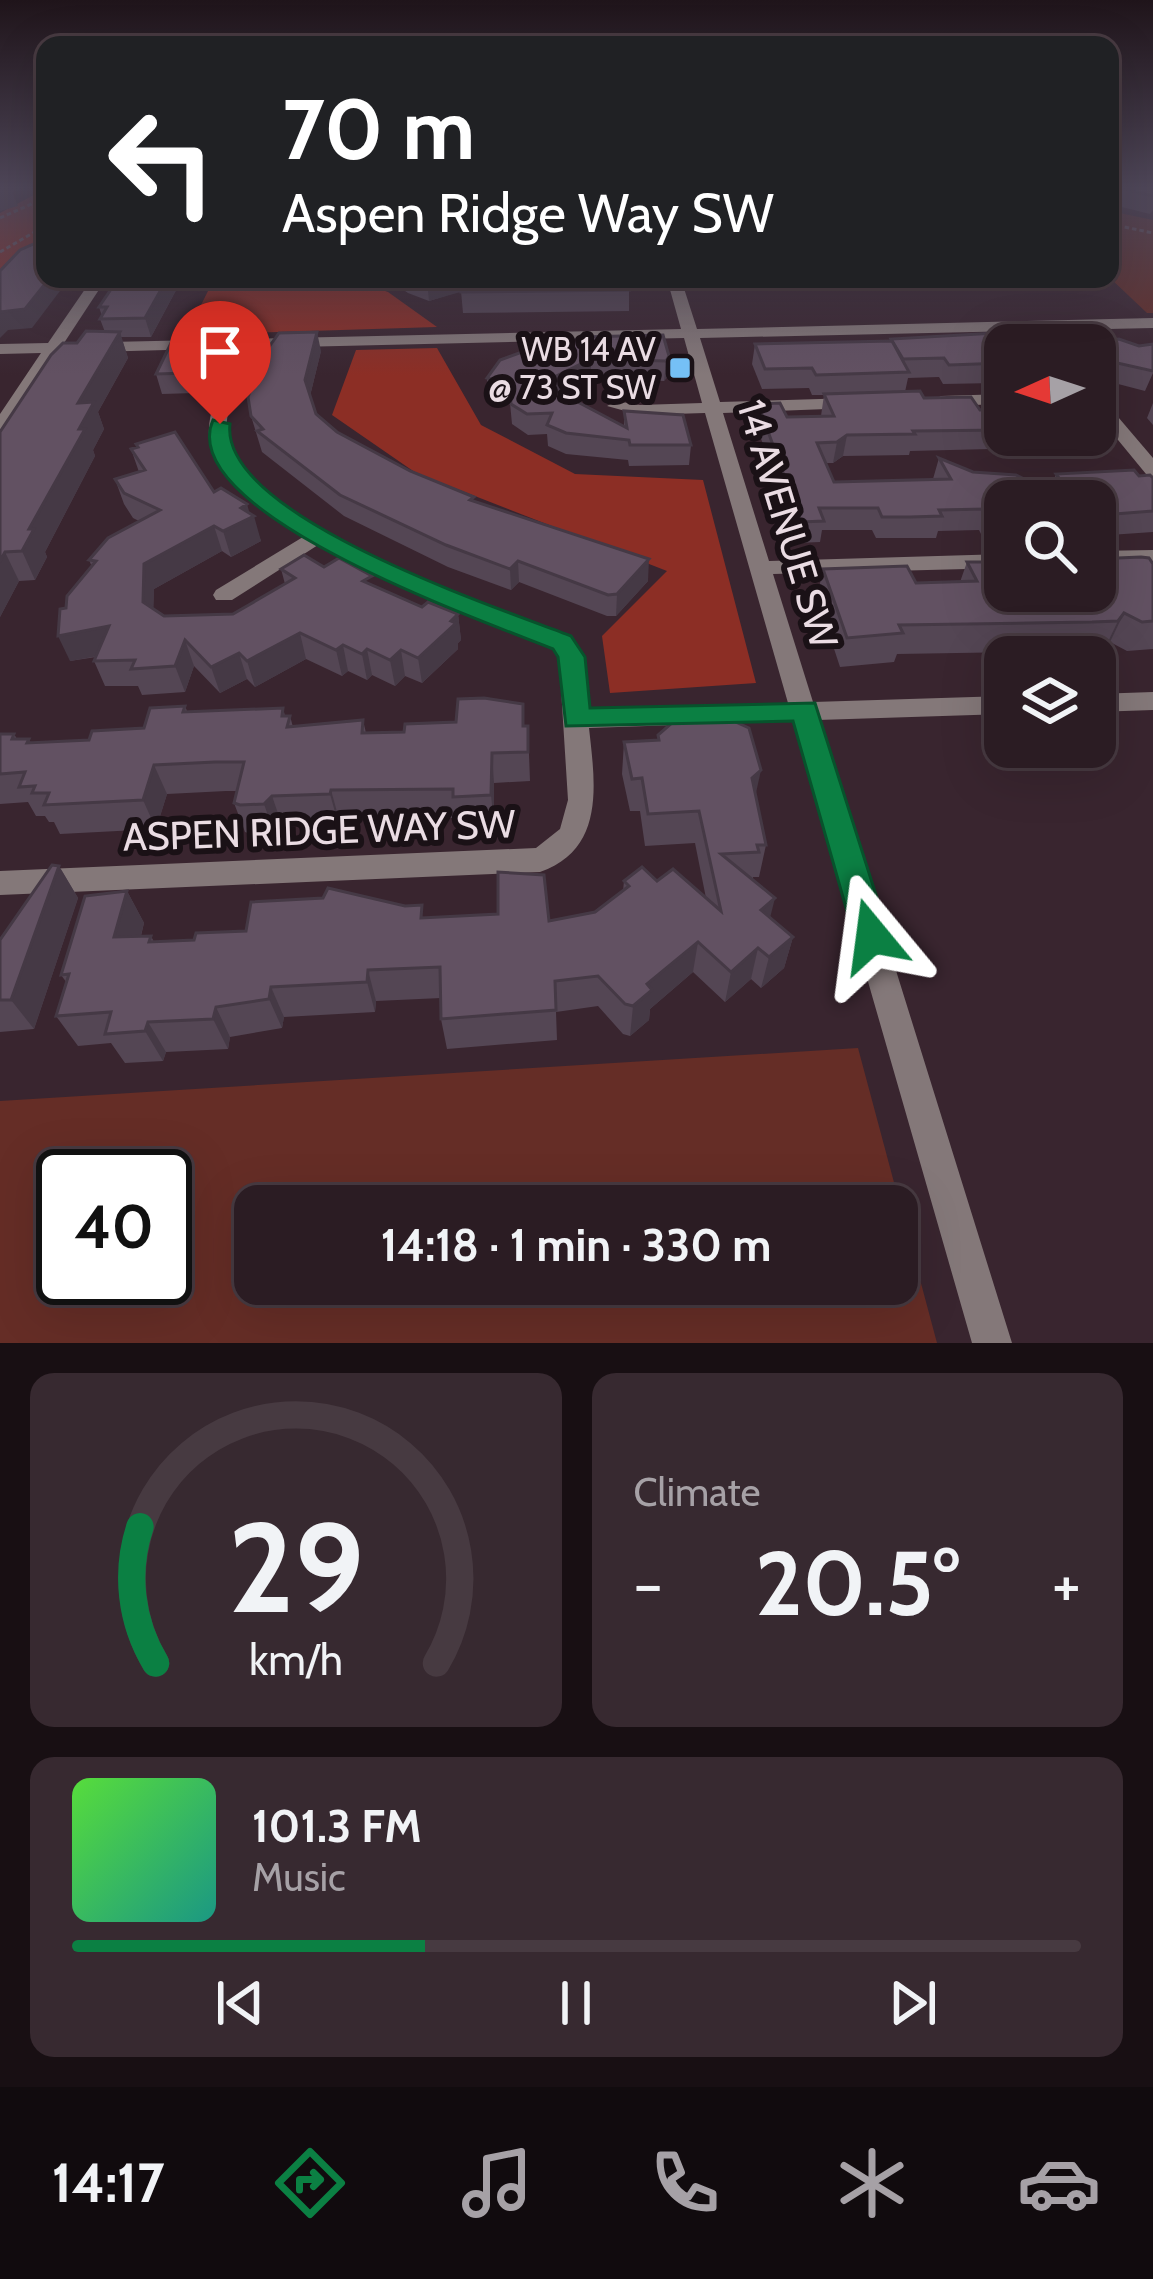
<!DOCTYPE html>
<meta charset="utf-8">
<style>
:root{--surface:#2b1c23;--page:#372930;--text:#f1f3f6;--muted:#a6a1a6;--line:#473a41;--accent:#0b8043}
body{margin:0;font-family:Cabin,sans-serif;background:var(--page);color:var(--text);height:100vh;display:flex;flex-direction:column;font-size:45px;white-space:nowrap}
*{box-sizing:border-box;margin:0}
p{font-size:39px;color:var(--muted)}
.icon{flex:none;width:66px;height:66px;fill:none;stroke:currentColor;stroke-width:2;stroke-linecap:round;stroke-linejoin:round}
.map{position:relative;height:1343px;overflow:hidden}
.panel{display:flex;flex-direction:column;gap:30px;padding:30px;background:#180f13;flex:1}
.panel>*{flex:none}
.hud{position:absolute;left:36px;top:36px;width:1083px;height:252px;border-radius:24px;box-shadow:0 12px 48px #0002,0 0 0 3px var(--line);background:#202124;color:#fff;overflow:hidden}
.needle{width:78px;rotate:267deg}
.tools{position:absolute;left:984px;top:324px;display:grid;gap:24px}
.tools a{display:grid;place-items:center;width:132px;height:132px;border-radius:24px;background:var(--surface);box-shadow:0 12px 48px #0002,0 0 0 3px var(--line);font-size:60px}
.speed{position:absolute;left:36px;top:1149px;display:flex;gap:24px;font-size:60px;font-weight:700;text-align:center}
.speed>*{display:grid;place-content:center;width:156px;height:156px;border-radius:50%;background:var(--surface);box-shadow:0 12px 48px #0002,0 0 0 3px var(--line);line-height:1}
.speed .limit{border:6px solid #111;border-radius:18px;background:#fff;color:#111}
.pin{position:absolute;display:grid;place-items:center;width:102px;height:102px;color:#fff;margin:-123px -51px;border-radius:50% 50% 50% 0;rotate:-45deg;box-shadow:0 0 12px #0007}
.pin .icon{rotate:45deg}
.me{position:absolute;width:132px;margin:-66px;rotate:344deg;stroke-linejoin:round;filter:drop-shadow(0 0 9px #0008)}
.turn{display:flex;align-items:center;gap:42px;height:252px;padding:0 48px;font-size:54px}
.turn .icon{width:156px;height:156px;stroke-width:2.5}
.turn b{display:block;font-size:84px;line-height:102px}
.big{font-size:90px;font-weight:700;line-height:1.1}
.panel .tile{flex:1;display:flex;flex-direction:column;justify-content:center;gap:18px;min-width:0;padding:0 42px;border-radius:24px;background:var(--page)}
.panel .dial{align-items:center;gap:0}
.dial svg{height:312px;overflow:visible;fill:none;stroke:var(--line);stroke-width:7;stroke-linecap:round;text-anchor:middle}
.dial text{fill:var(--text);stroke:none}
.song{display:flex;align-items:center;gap:36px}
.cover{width:144px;height:144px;border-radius:18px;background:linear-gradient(135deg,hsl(110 70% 55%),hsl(170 70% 35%))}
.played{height:12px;border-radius:6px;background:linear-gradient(90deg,var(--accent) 35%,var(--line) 35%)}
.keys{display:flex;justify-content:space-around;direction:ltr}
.heat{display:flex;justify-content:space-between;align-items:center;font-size:66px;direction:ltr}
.panel .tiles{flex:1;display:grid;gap:30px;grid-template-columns:1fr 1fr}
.tile:last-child{grid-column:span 2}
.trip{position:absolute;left:234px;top:1185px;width:684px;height:120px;border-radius:24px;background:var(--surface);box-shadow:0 12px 48px #0002,0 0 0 3px var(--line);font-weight:700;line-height:120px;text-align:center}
.tabs{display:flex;height:192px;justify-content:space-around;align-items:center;background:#110b0e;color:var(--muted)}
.tabs .icon{width:84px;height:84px}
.tabs .on{color:var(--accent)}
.tabs b{font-size:54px;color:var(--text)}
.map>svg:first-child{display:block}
.green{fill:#652d26;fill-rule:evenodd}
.forest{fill:#8c2e25}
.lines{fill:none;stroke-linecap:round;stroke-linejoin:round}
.path{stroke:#705e67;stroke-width:3;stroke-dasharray:4.5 3;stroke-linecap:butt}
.minor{fill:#847879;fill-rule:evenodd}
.wall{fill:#544654}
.shaded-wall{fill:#453945}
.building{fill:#625162;stroke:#453945;stroke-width:3}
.route{fill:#0b8043;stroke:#07532c;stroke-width:3}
.poi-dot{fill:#75c0f6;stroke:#1a1116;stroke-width:4.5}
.labels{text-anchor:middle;stroke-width:12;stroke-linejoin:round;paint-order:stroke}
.far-poi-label{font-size:33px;fill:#eadce3;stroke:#1a1116;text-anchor:end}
.street-label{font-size:39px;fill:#eadce3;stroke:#1a1116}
</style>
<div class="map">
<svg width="1153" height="1343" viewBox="0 0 1153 1343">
<rect width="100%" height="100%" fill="#39252f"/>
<g class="green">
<polygon points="1110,211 1153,220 1153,313 1147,313 1110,278"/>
<path d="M858,1048l79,295h-937v-242zM63,1176h102v102h-102zM255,1206h642v78h-642z"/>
</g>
<g class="forest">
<polygon points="45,189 45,252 0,277 0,213"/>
<polygon points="214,279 351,279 388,292 437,327 186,335"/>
<polygon points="437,348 481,425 575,474 703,480 756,683 610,693 602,636 667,571 416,473 332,415 356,350"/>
</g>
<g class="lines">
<g class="path">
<polyline points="0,218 45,198"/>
<polyline points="1110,224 1153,233"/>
<polyline points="0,252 45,226"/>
</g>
<g class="minor">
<path d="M92,279h14l-42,64 617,-14 -14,-50h14l16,50 456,-11v10l-453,10 20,64 133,-4 9,5 -9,5 -130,5 46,148 236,-7v14l-232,6 40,128 192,-6v18l-187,6 194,623h-40l-179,-622 -204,7c6,55 17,121 -49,144l-540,23v-24l536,-23 24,-19 8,-29 -9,-143 -5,-8 -138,-57 -98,-47 -86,55h-16l-3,-5 3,-5 87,-53c-36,-23 -98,-59 -94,-109 2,-28 18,-54 29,-80l-180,5 -52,78 -6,1v-18l41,-61 -41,1v-10l48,-1zM684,338l18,65 -62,2 -24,-4 -9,5 33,9 65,-2 83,290 -200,6 -5,-52 -13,-20c-76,-31 -331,-113 -343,-201 -4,-29 17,-62 27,-88z"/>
<polygon points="1005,394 1005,404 941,406 932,401 941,396"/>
<polygon points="1095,396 1101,397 1153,458 1153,476 1146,474 1095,412"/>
<polygon points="1153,550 1153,562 1095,565 1095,551"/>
<polygon points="1153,692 1153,710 1095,712 1095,694"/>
</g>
</g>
<g class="wall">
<polygon points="1110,187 1153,187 1153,210 1150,214 1110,204 1113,192 1110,192"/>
<polygon points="118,279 182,279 151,337 121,337 128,358 98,412 104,429 93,450 95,456 45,552 47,557 35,580 19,581 0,617 0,432 77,343 105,332 100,319 102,316 99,307"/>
<polygon points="388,279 627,279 629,290 629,311 463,313 461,291 429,301 408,293"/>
<polygon points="663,335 668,376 664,381 591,378 561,393 624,426 624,411 691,445 689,465 629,466 628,460 566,454 548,446 547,434 528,435 512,424 510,403 488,398 487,378 571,342"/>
<polygon points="200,336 206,356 204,362 206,371 195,393 162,394 156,374"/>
<polygon points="1098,342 1139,346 1153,344 1153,373 1145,391 1095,378 1095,345 1005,345 1005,391 994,390 996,383 943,384 939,377 908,378 905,392 924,398 980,410 1005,409 1005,435 1095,435 1095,408 1110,427 1101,448 1025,454 991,449 910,451 909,455 843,456 833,463 826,463 834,482 933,479 939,458 973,472 1049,492 1056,474 1139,476 1153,478 1153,532 1095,536 1095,501 1005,501 1005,537 983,538 979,530 938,531 936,538 876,538 872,530 822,530 820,542 797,543 756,424 758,404 787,417 821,416 824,395 812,395 809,388 762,389 752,364 755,344"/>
<polygon points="321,351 310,396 316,414 337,432 410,471 648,581 616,616 607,616 519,582 511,590 448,567 344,516 262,452 251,416"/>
<polygon points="1153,403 1153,425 1147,418"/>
<polygon points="131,449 214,492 250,514 261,541 231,557 222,551 154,589 153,609 164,616 233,614 285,584 281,569 324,567 422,607 458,614 461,640 458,643 458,649 422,683 405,676 395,686 372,675 367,680 348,671 342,676 306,659 255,687 247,679 220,693 194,666 185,692 142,695 138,686 105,686 94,661 96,657 70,661 66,608 92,567 89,560 139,521 133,518 124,504 115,479 139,472"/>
<polygon points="1095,559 1153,564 1153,649 1127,651 1110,642 1104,650 1079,651 897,654 894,662 840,667 817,597 823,569 916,583 960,582 967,562 1005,591 1095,591"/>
<polygon points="185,706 187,711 283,708 285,716 290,716 293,727 363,720 366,733 528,726 530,781 494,783 494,824 457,826 456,818 339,819 338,823 282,825 274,833 251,834 245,832 234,803 237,791 226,791 167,794 156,829 60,834 54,822 49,822 45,816 36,816 28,802 0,804 0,734 14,734 17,739 29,739 31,743 89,740 144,728"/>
<polygon points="658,735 756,796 766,845 759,877 753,877 753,880 770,918 793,937 784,968 761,988 751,979 725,1002 693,972 650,1009 649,1020 630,1036 623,1034 598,1006 556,1012 557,1040 447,1049 441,1019 441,998 376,1001 375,1012 284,1017 282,1028 230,1037 228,1049 166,1052 163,1061 125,1063 111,1043 78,1046 56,1016 67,983 61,975 127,891 144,923 141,936 151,936 154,942 194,940 246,931 424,918 549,921 595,912 623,891 624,881 657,881 706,898 695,843 645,846 640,811 630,811 622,774 624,742 658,740"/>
<polygon points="59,866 78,898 34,1029 0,1032 0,940"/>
</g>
<g class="shaded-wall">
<polygon points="0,187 24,187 12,192 18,206 0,211"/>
<polygon points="49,279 69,279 32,328 8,330 0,338 0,312"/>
<polygon points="167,279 182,279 151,337 145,318"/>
<polygon points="434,279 463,279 464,291 429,301 427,281"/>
<polygon points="120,332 128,358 98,412 104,429 93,450 95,456 45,552 47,557 35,580 22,551 29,529 78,403"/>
<polygon points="317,332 321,351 309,400 305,380"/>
<polygon points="200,336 206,356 204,362 206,371 195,393 190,373"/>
<polygon points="669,356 668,376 664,381 666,361"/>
<polygon points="591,359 591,378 542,403 542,383"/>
<polygon points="847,435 843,456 833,463 837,442"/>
<polygon points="247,504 251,518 254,516 261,541 231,557 223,531 241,508"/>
<polygon points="214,526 222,551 154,589 153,627 143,602 144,564"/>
<polygon points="5,552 19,581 0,617 0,561"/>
<polygon points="649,559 648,581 616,616 617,594"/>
<polygon points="518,561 519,582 511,590 510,569"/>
<polygon points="1124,613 1110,642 1104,650 1118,621"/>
<polygon points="458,614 461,640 458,643 458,649 422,683 418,658"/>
<polygon points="109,626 120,652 70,661 58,636"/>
<polygon points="300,633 306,659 255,687 247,661"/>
<polygon points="185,640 194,666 185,692 175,666"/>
<polygon points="343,645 348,671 342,676 336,650"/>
<polygon points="367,649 372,675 367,680 362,654"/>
<polygon points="401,650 405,676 395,686 390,660"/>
<polygon points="239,653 247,679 220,693 211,667"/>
<polygon points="492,753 494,783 494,824 491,795"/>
<polygon points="154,765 167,794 156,829 143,800"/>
<polygon points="761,770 754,802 752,778"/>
<polygon points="331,790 339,819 338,823 330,794"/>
<polygon points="272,796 282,825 274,833 264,804"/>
<polygon points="59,866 78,898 34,1029 11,1000"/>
<polygon points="127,891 144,923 132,968 114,937"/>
<polygon points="775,898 767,930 761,910"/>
<polygon points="793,937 784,968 761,988 769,957"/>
<polygon points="698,942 693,972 650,1009 649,1020 630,1036 633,1006 647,984"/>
<polygon points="758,948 751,979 725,1002 731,972"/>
<polygon points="368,970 376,1001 375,1012 367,982"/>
<polygon points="271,987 284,1017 282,1028 269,999"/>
<polygon points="216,1007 230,1037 228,1049 213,1019"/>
<polygon points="148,1022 166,1052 163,1061 145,1031"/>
</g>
<g class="building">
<polygon points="1115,187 1153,187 1153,196"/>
<polygon points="45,239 45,279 49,279 25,309 0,312 0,271 20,250"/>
<polygon points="118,279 167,279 145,318 100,319 107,307 99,307"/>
<polygon points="462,279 627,279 629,290 461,292"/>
<polygon points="1084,328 1098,342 1119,339 1139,346 1153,344 1153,371 1095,358 1095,345 1005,345 1005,363 949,365 944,358 903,359 891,339"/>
<polygon points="86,331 120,332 78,403 94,402 79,429 85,429 29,529 34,529 22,551 5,552 0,561 0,432 51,355 63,343 77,343"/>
<polygon points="317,332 305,380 316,414 337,432 410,471 474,497 470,500 649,559 617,594 608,595 518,561 510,569 446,545 340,495 257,431 263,429 251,416 248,397 264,354 279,333"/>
<polygon points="663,335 669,356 666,361 591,359 542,383 627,428 624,411 683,415 691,445 630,445 629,440 566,433 547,425 552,413 527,414 511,404 509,383 487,378 500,360 560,338 571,342 581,337"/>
<polygon points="200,336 196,352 201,351 190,373 156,374 174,337"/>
<polygon points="892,341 909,372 816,375 812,368 765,369 755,344"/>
<polygon points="920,391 924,398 971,397 980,410 1005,409 1005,430 913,431 915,434 847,435 837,442 817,443 834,482 951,479 939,458 973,472 1016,475 1065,499 1005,501 1005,516 990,516 986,509 939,510 942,516 910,517 882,517 878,508 819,508 824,521 801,522 758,404 780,403 787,417 834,416 824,394"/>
<polygon points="1095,408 1110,427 1095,428"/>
<polygon points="175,432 214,492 221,488 247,504 241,508 254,516 223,531 214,526 144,564 143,602 164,616 233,614 295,578 281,569 304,555 324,567 339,558 372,576 363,581 422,607 428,602 458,614 451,621 456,623 418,658 401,650 390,660 367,649 362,654 343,645 336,650 300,633 247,661 239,653 211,667 185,640 175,666 131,669 135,660 94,661 109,626 58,636 60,609 66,608 67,596 96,561 89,560 108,538 160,510 124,493 115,479 145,470 131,449 138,447 136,444"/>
<polygon points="1134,470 1139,476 1150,475 1153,478 1153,511 1102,515 1095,505 1095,501 1091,499 1074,499 1056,474"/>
<polygon points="1141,557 1149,558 1153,564 1153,621 1142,622 1124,613 1118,621 1092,622 899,625 903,633 847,638 823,569 907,566 916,583 977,581 967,562 1005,562 1005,591 1095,591 1095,581 1102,581 1095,571 1095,559"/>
<polygon points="484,698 523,704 523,726 528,726 528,752 492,753 491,795 453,797 453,789 331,790 330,794 272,796 264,804 240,805 234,803 244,762 215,762 154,765 143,800 44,805 49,793 32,793 35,786 19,787 25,772 0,774 0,734 14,734 12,739 29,739 27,743 89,740 92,731 144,728 150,708 185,706 183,712 283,708 282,716 290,716 287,727 363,720 362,733 404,732 405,724 456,722 458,699"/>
<polygon points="682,714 703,722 731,720 749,728 761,770 752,778 766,845 757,845 759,852 721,854 775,898 761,910 793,937 769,957 758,948 731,972 698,942 647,984 652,990 633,1006 625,1004 598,976 555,981 556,1010 441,1019 440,967 368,970 367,982 271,987 269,999 216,1007 213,1019 148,1022 145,1031 105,1034 111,1012 56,1016 69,974 61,975 85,896 127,891 114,937 151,936 149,942 194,940 196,933 246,931 251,902 323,898 328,888 405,906 422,905 421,918 498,914 498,872 544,875 549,921 595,912 629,886 624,881 642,867 657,881 673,869 721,911 699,811 648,814 642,778 632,779 624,742 659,740 658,735"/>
<polygon points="52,865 59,866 11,1000 0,1000 0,940"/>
</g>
<linearGradient id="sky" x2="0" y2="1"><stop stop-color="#1f141a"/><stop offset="0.5" stop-color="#4e4658"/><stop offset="1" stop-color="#4e4658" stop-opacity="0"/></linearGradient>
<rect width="1153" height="375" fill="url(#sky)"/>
<path class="route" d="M213,420l17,4c-11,92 269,184 341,212l14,21 5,51 225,-5 74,233 -5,11 -12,5 -13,-5 -5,-11 -61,-215 -227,5 -8,-69 -5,-8c-64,-26 -380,-136 -340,-229z"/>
<rect class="poi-dot" x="668" y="356" width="24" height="24" rx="6"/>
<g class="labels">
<g class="far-poi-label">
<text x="656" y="361">WB 14 AV<tspan x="656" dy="38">@ 73 ST SW</tspan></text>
</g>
<g class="street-label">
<text transform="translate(788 524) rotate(73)" y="14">14 AVENUE SW</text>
<text transform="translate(319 830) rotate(-2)" y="14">ASPEN RIDGE WAY SW</text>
</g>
</g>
</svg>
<div class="tools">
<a><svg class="needle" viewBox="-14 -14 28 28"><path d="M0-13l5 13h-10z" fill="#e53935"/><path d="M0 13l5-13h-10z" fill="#a6a1a6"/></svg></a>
<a><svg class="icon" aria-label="search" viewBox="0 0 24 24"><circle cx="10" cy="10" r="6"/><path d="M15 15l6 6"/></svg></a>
<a><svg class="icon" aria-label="layers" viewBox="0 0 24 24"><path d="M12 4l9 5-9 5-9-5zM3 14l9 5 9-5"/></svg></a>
</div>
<div class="speed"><div class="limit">40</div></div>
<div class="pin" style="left:220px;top:424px;background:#d93025"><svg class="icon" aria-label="arrive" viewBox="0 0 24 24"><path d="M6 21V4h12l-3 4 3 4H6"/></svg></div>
<svg class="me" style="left:872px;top:936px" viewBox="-20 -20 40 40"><path d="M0-17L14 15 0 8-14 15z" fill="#0b8043" stroke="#fff" stroke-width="4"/></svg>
<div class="trip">14:18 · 1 min · 330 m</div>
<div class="hud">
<div class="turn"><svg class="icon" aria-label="left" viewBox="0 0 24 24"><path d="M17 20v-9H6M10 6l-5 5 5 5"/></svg><div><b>70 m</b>Aspen Ridge Way SW</div></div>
</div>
</div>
<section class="panel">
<div class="tiles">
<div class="tile dial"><svg viewBox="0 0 100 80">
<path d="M14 69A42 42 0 1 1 86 69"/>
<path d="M14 69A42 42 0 0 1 10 34" stroke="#0b8043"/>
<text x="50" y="56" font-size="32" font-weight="700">29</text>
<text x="50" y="72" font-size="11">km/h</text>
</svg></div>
<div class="tile"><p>Climate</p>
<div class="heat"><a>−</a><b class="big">20.5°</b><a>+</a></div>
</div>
<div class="tile">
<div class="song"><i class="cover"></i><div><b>101.3 FM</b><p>Music</p></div></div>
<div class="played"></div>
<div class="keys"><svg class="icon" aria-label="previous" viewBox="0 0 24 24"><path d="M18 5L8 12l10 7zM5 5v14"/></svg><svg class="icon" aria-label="pause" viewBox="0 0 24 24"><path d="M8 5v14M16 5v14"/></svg><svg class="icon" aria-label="next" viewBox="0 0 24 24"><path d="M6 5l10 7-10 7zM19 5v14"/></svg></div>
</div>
</div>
</section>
<nav class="tabs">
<b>14:17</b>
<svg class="icon on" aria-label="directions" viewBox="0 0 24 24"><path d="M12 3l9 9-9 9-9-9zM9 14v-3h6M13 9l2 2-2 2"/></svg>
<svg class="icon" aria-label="music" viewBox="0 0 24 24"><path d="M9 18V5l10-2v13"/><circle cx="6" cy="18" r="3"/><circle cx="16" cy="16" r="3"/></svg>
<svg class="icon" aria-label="phone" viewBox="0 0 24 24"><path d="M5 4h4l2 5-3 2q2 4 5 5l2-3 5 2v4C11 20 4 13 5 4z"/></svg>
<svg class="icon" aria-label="climate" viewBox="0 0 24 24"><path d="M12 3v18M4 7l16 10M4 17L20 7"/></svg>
<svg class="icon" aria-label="car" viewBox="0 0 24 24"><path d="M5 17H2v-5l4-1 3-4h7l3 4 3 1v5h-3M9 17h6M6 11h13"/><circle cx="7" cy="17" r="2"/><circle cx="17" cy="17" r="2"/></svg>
</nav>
